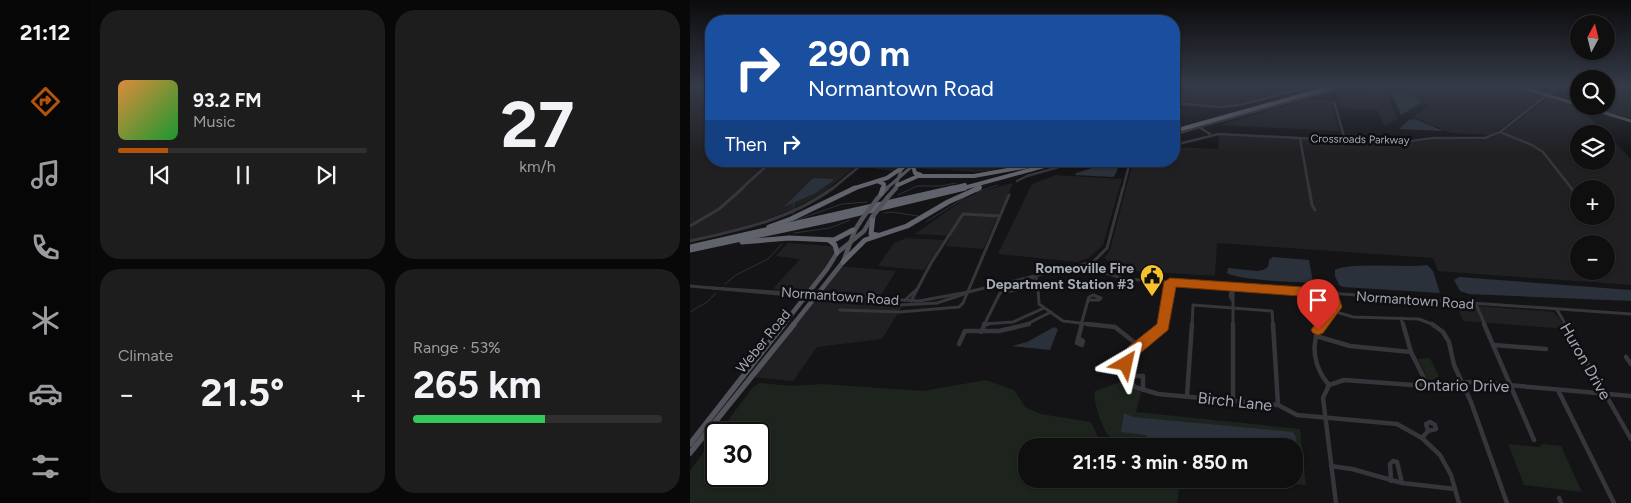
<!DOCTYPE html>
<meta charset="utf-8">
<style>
:root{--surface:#0f0f10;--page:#1d1d1e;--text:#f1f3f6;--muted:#9b9c9f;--line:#2f2f30;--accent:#b45309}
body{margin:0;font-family:Figtree,sans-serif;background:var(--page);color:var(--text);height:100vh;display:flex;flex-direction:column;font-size:19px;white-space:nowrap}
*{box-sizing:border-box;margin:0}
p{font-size:16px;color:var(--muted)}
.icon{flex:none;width:28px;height:28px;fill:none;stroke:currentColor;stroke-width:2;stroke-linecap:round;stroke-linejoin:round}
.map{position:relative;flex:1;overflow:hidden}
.side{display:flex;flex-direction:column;gap:10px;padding:10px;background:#080809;width:600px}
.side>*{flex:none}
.guide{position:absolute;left:15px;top:15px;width:475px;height:152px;border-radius:20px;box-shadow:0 1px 4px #0004,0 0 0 1px var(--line);background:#1a4fa0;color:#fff;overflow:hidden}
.needle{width:32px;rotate:7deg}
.controls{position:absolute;left:880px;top:15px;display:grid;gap:10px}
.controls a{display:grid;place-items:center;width:45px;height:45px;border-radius:50%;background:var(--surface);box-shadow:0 1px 4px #0004,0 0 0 1px var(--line);font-size:25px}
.speed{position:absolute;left:15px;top:422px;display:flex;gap:10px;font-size:25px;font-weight:700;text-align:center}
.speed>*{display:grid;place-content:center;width:65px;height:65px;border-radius:50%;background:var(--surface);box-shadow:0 1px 4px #0004,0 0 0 1px var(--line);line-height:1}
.speed .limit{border:2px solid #111;border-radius:8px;background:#fff;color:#111}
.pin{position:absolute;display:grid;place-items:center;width:42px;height:42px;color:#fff;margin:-51px -21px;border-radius:50% 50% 50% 0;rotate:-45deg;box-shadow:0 0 5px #0007}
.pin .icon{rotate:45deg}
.me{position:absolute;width:55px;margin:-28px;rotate:36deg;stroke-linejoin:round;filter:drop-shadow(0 0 4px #0008)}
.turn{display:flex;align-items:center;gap:18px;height:105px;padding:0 20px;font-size:22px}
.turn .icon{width:65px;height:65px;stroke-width:2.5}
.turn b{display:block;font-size:35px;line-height:42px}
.then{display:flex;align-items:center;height:48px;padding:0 20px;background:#0003;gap:10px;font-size:19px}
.big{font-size:38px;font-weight:700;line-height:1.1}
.side .widget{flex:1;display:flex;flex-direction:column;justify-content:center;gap:8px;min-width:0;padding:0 18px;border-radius:20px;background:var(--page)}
.side .dial{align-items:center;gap:0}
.dial b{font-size:65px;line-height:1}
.song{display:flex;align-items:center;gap:15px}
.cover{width:60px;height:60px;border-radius:8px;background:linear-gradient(135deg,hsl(30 70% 55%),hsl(130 70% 35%))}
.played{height:5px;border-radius:2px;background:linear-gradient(90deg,var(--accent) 20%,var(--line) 20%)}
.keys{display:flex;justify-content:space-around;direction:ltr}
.heat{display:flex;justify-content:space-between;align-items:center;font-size:28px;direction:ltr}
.charge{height:8px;border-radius:4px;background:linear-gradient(90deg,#34c759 53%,var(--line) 0)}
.side .tiles{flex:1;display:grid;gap:10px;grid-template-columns:repeat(2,1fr)}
.trip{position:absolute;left:328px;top:438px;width:285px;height:50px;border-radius:20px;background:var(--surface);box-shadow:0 1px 4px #0004,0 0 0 1px var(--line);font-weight:700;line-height:50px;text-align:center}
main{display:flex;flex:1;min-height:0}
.tabs{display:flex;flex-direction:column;width:90px;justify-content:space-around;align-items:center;background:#060606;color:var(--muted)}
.tabs .icon{width:35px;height:35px}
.tabs .active{color:var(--accent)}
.tabs b{font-size:22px;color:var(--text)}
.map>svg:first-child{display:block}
.built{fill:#202023;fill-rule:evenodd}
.green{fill:#1c241d}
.water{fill:#2a313a}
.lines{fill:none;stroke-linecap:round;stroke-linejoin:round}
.stream{stroke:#2a313a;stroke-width:1}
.minor-far2{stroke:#35353b;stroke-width:2.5}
.minor-far1{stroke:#35353b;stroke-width:3}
.minor{stroke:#35353b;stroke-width:4.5}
.major-far2{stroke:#51525a;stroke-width:3}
.major-far1{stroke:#51525a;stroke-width:4.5}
.major{stroke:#51525a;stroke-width:5.5}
.highway-far1{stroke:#61636c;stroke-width:4}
.highway{stroke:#61636c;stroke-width:5}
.major-bridge{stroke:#51525a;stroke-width:4.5}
.route{fill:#b45309;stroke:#753606}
.labels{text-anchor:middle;stroke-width:5;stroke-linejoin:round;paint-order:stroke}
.far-street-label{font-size:11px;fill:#a5a9b6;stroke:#0f0f11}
.poi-label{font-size:14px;font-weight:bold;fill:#a5a9b6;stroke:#0f0f11;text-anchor:end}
.street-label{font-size:14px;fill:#a5a9b6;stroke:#0f0f11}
.near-street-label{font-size:16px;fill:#a5a9b6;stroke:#0f0f11}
</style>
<main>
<nav class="tabs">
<b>21:12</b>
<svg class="icon active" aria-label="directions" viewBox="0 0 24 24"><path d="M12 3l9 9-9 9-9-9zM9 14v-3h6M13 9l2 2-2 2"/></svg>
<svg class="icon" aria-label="music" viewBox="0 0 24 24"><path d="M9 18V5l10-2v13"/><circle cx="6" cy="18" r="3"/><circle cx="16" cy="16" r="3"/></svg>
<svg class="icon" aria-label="phone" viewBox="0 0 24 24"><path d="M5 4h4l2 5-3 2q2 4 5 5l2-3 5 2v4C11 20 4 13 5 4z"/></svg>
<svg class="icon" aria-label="climate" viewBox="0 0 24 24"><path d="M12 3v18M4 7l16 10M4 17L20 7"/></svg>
<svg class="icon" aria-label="car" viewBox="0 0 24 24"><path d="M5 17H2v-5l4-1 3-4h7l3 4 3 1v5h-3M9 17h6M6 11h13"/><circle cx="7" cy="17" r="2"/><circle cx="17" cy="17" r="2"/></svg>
<svg class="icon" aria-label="filters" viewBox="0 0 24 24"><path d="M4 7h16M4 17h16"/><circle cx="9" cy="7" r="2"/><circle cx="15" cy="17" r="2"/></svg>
</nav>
<section class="side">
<div class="tiles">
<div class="widget">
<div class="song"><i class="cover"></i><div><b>93.2 FM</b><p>Music</p></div></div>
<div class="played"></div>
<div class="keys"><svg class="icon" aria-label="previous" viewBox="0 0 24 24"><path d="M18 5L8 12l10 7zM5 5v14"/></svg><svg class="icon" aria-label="pause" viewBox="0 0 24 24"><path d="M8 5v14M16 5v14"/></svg><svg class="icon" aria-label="next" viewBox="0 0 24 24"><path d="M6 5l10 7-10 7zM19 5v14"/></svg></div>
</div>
<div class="widget dial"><b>27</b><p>km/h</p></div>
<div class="widget"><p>Climate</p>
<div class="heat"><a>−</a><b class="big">21.5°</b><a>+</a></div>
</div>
<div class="widget"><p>Range · 53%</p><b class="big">265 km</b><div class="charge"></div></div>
</div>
</section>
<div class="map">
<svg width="941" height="503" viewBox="0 0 941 503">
<rect width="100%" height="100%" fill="#141416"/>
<g class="built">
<polygon points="0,85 21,85 21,161 173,161 130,195 98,211 55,228 0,240"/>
<polygon points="484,85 621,85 535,106 484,103"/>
<polygon points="675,85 822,85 854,96 806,132 799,135 761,133 723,117 741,105 695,86 707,119 694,126 688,110 649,108 646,100 650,100 647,92 678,94"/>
<polygon points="916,85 941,85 941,118 909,110 905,106 916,106"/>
<path d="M859,98l30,9 52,52v126l-193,-14 -5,-13 -216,-15 -2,33 -93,-6 -18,-12 6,-8 23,-89h41v-14l44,2 1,-14 180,9 42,-5 39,1 14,-3 8,-5zM889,134h27v27h-27zM889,189h27v27h-27zM889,244h27v27h-27z"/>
<polygon points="618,99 641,100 650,131 529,125"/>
<polygon points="180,161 214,161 203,171 173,167"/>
<polygon points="228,161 339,161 299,171 285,172 223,168"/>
<polygon points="366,175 432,179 413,245 399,258 386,262 308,254 342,184"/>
<polygon points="323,183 293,249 256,246 261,236 225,234 273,200 289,192"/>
<polygon points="217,238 254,240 234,270 188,266 204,243"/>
<polygon points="98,243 154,247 119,292 83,289 110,259 86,256"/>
<polygon points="148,266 206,271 189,298 127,293"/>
<polygon points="132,301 212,307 192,339 127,347 103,381 62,377 122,303"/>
<polygon points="766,304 864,312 877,329 773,321"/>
</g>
<g class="green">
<polygon points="740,358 750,379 738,380 728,359"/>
<polygon points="296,380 324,390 335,407 351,414 401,422 409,439 435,446 336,446 336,479 487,479 490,482 487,503 0,503 0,471 26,435 26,476 69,476 69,434 28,434 63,387 70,383 104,386 132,384 233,391"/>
<path d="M436,380l7,7 8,5 -5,20 164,17 6,56 -72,-5 -27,3 -9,-4h96v-33h-142l-15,-6 -27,-3c-7,-6 -18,-37 -15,-46z"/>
<polygon points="818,444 850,447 852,444 871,446 892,492 834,485"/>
</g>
<g class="water">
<polygon points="700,90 704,90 730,100 731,103 711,115"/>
<polygon points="725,119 754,131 709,129 719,120"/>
<path d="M422,162h5c2,5 0,11 -4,15l-38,-2 1,-2z"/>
<polygon points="123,178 143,179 143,181 124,194 94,207"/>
<path d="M583,257l36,3 4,22c-9,2 -80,-3 -86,-9l1,-5 29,3 6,-1 5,-3 1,-7z"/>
<path d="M737,265l6,6 7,22 -97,-6 -4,-2 -4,-9v-6c15,-8 71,-2 92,-5z"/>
<polygon points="769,277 941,290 941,301 779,294 770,291 764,280"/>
<polygon points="364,327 368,329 360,350 322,346 337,342"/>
<polygon points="434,413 443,417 603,432 606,437 609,475 604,479 597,479 604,479 604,446 470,446 455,435 431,432"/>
</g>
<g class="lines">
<g class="stream">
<polyline points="287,192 308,185"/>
<polyline points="208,195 227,186 250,186 266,183"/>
<polyline points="194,213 202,212 228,216"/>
<polyline points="103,214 104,203"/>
<polyline points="106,220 152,204 177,202"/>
<polyline points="236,222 279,195"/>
<polyline points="104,233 140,228 160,220"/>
<polyline points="35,284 46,275 78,259 92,244"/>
<polyline points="0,312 17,302 26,293"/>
</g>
<g class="minor-far2">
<polyline points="644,102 655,140"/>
<polyline points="484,103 529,107 549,105 626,85"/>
<polyline points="810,132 842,145 853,152 882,189"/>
<polyline points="520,134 509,127 661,85"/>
<polyline points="484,135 509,127"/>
<polyline points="610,138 619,189"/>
<polyline points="484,145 529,134 706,143 744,138 795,138 810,132 870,85"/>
<polyline points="327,181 337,176 390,161"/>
<polyline points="51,189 82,161"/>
<polyline points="142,189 176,161"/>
<polyline points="433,189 440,161"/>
</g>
<g class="minor-far1">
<polyline points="619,188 622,205 625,210"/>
<polyline points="881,188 889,198"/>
<polyline points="902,216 905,220"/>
<polyline points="0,226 29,209 53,188"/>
<path d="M0,241c51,-11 101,-22 143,-53"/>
<polyline points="403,262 415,273 436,279 941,314"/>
<polyline points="346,276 347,286"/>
<polyline points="342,277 348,288 349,304 373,321 407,325"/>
<polyline points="0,286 210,305 247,303 277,293"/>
<polyline points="542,287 540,296 542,300"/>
<polyline points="543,287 543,325"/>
<polyline points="22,288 229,301 278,292 403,262 417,248 433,188"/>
<polyline points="642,294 641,299 644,309"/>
<polygon points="403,295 411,298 409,300 398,300 399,297"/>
<polyline points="215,300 227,289"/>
<polyline points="221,301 241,263 273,214 310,216"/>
<polyline points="786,304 795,325"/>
<polyline points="150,310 210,312 269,307 273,303 319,195"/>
<polyline points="867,310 876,325"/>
<polyline points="643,311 663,317 729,319 744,325"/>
<polyline points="711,318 713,325"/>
<polyline points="294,324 323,322 354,308"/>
<polyline points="632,324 622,317 621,313 626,312 636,319"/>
<polyline points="294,325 310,293 346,286"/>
<polyline points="335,325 361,312"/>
<polyline points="391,325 398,300"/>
<polyline points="473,325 480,282"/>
<polyline points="502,325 503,305 582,311 583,325"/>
<polyline points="631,325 646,307 642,294"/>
</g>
<g class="minor">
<polyline points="294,324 298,324"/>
<polyline points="397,324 425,327 449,346"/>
<path d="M474,324l-1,3c-17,13 -37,23 -37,47l9,13 23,7 120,11 19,10 100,9 25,14 18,17 11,20 8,28"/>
<polyline points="543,324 543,400"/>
<polyline points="583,324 588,405"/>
<path d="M632,324c-13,19 -8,44 7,61"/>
<polyline points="713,324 721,352 737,384"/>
<polyline points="742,324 753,332 759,342 764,365 781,402 817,503"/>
<polyline points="794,324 844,440"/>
<polyline points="875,324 941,439"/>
<polyline points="291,332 295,324"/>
<polyline points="626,336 660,346 721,352"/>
<polyline points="388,338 393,341 392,345 387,343 392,324"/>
<polyline points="269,344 275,331 309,331 339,324"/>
<polyline points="803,345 856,349"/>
<polyline points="936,357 941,364"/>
<polyline points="436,366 429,362 428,359 438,357"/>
<polyline points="437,376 453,376 453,390"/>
<polyline points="868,390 924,503"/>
<polyline points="497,396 502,324"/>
<polygon points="740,422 745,425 746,429 738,431 736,424"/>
<polyline points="732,438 738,431"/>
<polyline points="641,466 662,469 712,483 765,489"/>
<polyline points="701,481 700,464 703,461 707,462 712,483"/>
<polyline points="869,498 871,503"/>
<polyline points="646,503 633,398 639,385 654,380 723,385 785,382 941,396"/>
</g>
<g class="major-far2">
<polyline points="825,85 889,105"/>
<polyline points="893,106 941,121"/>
<polyline points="196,189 228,161"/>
<polyline points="205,189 211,170 219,161"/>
</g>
<g class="major-far1">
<polyline points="198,197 206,188"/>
<polyline points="187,199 197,188"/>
<polyline points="93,325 137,269 147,253 174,231 182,217"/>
<polyline points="103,325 153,262 165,230 172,219"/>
</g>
<g class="major">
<polyline points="0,444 94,324"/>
<polyline points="0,453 104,324"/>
</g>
<g class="highway-far1">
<polyline points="484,131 649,85"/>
<polyline points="223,166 225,173 231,175"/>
<polyline points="189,182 194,184 193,189"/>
<polyline points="208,185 228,176 284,176 361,162"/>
<polyline points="162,189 197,178 213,167"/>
<polyline points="258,189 275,185"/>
<polyline points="270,189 373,161"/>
<polyline points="286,189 290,187"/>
</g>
<g class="highway">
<polyline points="191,194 193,188"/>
<polyline points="183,216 181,234 187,235"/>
<polyline points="79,227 101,219 165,188"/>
<polyline points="139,240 145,245 147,253"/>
<polyline points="52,242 99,238 144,240 163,230"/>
<polyline points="0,247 263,188"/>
<polyline points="0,250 141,220 275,188"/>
<polyline points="153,262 175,240 217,226 258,202 289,188"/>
</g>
<g class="major-bridge">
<polyline points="183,216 198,197"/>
<polyline points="172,219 187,199"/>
</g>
</g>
<linearGradient id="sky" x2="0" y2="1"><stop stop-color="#0b0b0c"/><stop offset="0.55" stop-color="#343a47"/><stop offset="1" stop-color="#343a47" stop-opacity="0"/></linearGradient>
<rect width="941" height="155" fill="url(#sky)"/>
<polygon class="route" points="480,278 642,289 647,291 652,307 633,333 628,335 623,333 621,330 639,306 637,298 486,287 478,330 448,355 441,368 436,370 431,368 429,364 438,347 467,324 474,282"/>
<defs>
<g id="civic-pin" transform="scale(1.25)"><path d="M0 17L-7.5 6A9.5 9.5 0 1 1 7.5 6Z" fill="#f5c22d" stroke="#0f0f11"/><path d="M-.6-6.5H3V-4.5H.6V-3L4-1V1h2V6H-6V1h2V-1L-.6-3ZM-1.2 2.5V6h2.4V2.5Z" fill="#111"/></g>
</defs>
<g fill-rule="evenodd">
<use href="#civic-pin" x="462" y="276"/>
</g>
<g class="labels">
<g class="far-street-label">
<text transform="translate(670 139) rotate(1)" y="4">Crossroads Parkway</text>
</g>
<g class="poi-label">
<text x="444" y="273">Romeoville Fire<tspan x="444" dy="16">Department Station #3</tspan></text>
</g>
<g class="street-label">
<text transform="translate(150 296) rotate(4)" y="5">Normantown Road</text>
<text transform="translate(725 300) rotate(4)" y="5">Normantown Road</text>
<text transform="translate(73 341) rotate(-51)" y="5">Weber Road</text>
</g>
<g class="near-street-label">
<text transform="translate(896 361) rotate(60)" y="6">Huron Drive</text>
<text transform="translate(772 385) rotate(1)" y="6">Ontario Drive</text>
<text transform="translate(545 401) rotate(6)" y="6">Birch Lane</text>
</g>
</g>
</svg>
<div class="controls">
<a><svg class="needle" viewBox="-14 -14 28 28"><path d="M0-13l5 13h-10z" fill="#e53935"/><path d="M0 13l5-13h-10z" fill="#9b9c9f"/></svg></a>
<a><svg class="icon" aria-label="search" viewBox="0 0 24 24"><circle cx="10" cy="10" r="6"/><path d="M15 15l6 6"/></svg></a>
<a><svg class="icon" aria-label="layers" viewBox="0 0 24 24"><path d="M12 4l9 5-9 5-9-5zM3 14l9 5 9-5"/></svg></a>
<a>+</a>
<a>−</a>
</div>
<div class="speed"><div class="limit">30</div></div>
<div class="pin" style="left:628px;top:330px;background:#d93025"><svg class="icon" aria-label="arrive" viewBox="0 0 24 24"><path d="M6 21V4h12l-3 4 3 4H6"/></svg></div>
<svg class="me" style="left:436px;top:364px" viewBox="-20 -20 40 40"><path d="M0-17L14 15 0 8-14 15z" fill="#b45309" stroke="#fff" stroke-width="4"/></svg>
<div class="trip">21:15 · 3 min · 850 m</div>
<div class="guide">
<div class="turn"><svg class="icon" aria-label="right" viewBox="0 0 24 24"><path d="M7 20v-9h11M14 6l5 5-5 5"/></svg><div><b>290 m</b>Normantown Road</div></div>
<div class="then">Then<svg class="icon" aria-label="right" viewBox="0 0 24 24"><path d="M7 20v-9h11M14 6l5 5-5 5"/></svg></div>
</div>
</div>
</main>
